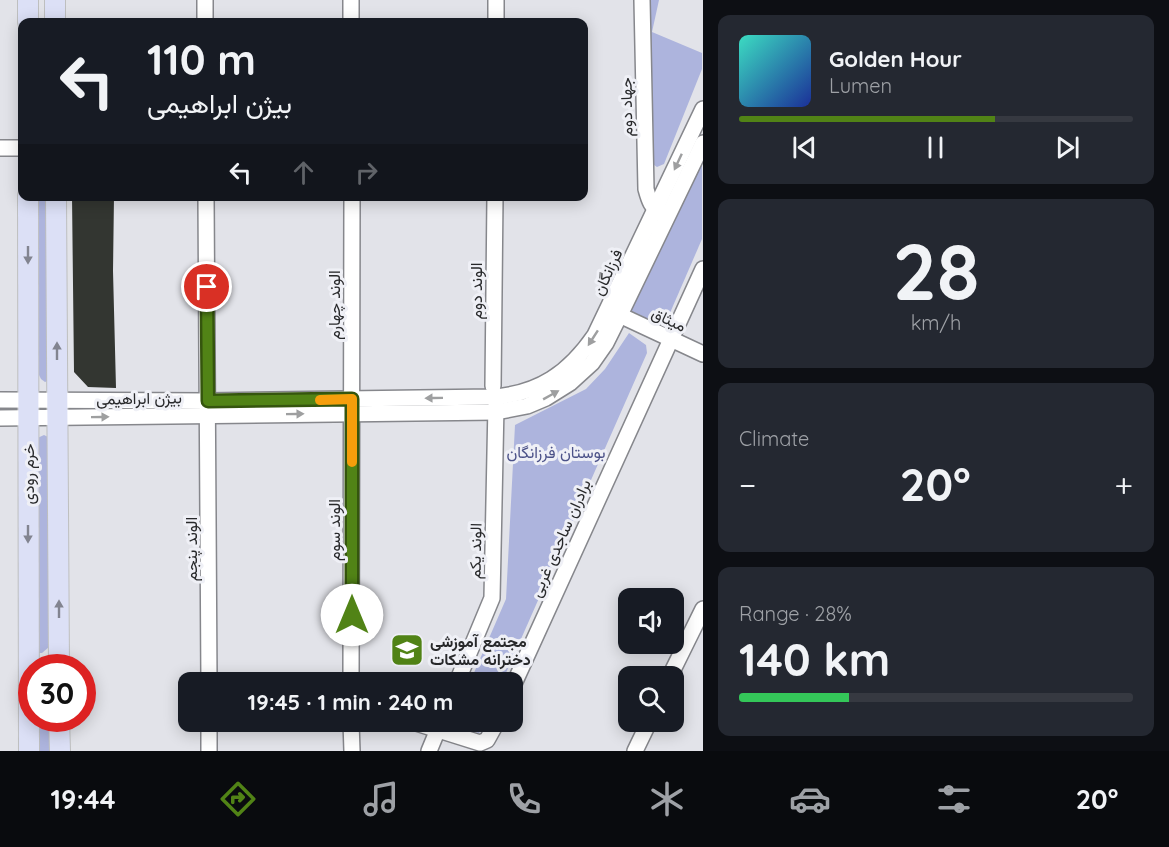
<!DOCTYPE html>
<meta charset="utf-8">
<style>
:root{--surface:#171b24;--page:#242831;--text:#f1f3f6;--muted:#9ea1a6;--line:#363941;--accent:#518316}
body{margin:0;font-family:Quicksand,Vazirmatn,sans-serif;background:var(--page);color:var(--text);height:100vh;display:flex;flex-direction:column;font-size:22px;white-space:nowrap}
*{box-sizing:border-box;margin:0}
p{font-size:20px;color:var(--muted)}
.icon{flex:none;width:33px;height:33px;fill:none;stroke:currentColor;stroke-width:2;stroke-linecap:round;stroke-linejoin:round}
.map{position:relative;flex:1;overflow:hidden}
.sheet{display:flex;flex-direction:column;gap:15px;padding:15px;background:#0d0f14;width:466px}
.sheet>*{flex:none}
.banner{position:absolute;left:18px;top:18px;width:570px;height:183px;border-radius:12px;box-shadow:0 3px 15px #0003;background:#171b24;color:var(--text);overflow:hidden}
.fabs{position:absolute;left:618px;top:588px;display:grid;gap:12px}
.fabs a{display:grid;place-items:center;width:66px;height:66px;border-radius:12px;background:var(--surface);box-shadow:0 3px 15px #0003;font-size:30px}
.speed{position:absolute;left:18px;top:654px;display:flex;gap:12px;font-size:30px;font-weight:700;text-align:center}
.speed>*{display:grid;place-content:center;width:78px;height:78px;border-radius:50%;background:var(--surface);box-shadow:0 3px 15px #0003;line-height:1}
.speed .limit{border:9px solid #d22;background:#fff;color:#111}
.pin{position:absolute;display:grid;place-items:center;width:51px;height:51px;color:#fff;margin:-26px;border:3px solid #fff;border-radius:50%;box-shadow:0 2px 6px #0007}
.me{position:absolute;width:66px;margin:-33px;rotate:0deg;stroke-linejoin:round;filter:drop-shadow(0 0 4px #0008)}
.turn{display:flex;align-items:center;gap:21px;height:126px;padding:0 30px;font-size:27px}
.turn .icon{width:78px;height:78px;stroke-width:2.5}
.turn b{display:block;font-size:42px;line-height:51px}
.lanes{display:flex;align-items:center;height:57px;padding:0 30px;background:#0003;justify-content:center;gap:30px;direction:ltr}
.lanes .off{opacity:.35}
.big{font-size:45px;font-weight:700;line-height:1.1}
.sheet .card{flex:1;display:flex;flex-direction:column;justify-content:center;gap:9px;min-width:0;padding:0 21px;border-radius:12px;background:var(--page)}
.sheet .dial{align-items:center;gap:0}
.dial b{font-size:78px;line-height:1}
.song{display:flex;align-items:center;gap:18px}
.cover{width:72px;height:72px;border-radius:9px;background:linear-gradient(135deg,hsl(170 70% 55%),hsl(230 70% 35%))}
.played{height:6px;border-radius:3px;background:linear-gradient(90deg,var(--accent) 65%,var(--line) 65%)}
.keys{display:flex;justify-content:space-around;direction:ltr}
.heat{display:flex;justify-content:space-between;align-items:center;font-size:33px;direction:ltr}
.charge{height:9px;border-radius:4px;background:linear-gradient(90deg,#34c759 28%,var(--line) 0)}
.trip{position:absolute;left:178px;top:672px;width:345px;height:60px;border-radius:12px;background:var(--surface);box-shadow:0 3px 15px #0003;font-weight:700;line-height:60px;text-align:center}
.menu{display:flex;height:96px;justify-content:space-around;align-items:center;background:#090b0e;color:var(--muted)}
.menu .icon{width:42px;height:42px}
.menu .active{color:var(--accent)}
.menu b{font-size:27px;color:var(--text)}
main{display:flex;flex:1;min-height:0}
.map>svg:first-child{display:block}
.green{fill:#adb4dd}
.building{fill:#333631}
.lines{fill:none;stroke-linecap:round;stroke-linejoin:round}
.minor-casing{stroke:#86878c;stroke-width:18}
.major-casing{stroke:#bebfbf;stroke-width:22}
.minor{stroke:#fff;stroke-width:15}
.major{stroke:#dce0f6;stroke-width:20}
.oneway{fill:#9e9fa0}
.oneway2{fill:#828490}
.route-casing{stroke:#35550e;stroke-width:15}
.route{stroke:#518316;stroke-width:10}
.slow{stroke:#f59e0b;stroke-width:10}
.labels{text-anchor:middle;stroke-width:6;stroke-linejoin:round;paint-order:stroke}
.street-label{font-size:16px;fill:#28292b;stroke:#eff0f6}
.park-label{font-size:16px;fill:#4b5188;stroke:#eff0f6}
.poi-label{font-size:16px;font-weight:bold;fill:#28292b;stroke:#eff0f6;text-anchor:start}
</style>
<main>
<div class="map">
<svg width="703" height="751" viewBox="0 0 703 751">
<rect width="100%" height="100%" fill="#e2e3e9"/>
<g class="green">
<polygon points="648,0 659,0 652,32 702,53 702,69 664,164 657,167 650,162"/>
<polygon points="702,146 702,239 663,329 628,313"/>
<polygon points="38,197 52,197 50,380 45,382 41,379 37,371"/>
<polygon points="629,333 646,345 647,353 502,682 470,682 506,599 515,425 586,389 605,369"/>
<polygon points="44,435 50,438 49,647 42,653 37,653 33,440"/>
<rect x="39" y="719" width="12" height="32"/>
<polygon points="453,722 484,722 479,733 451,726"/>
</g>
<polygon class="building" points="72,196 114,196 113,271 116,388 88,387 74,372"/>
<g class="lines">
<g class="minor-casing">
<g id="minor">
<polyline points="205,0 205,22"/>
<polyline points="351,0 351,22"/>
<path d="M642,0l4,189c3,11 5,19 16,24"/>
<polyline points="496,22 496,0"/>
<polyline points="0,148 22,148"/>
<polyline points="206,196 209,682"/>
<polyline points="613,312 703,354"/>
<polyline points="493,386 495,196"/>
<path d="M0,400l208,1 284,-4c47,-3 77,-24 103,-62l108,-226"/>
<polyline points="0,418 496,412 527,406 546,398 570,383 592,363 606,343 620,315 703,143"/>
<polyline points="670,676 703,609"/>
<polyline points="351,682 352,196"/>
<polyline points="457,682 492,598 496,405"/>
<polyline points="513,686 703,269"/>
<polyline points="209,722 209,751"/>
<polyline points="351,722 352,751"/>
<polyline points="413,722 480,743 487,740 497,722"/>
<polyline points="429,751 441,722"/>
<polyline points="635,751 649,722"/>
</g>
</g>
<g class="major-casing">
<g id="major">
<polyline points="55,0 55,22"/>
<polyline points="28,22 28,0"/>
<polyline points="28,196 29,751"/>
<polyline points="56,196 59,668"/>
<polyline points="59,718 60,751"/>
</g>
</g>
<use href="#minor" class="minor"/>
<use href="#major" class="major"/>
</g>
<defs><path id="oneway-solid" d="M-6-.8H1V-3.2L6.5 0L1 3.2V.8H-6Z" transform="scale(1.5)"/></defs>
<g class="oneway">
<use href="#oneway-solid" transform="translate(678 162) rotate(115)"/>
<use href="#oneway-solid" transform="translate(593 338) rotate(123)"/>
<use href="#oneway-solid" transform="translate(551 395) rotate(-29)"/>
<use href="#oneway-solid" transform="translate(434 398) rotate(179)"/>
<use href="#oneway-solid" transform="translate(295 414) rotate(-1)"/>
<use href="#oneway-solid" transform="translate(100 417) rotate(-1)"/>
</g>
<g class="oneway2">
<use href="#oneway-solid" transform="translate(28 255) rotate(90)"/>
<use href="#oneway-solid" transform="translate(57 351) rotate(-90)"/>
<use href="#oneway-solid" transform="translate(28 534) rotate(90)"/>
<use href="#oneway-solid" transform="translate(59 609) rotate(-90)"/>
</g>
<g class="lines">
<g class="route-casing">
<polyline id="route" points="207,287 208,401 352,399 352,615"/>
</g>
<use href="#route" class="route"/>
<polyline class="slow" points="320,400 352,399 352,462"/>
</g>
<defs>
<g id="school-square" transform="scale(1.725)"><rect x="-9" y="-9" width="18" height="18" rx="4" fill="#518316" stroke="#eff0f6"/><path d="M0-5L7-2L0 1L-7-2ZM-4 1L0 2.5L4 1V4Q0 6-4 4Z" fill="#fff"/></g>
</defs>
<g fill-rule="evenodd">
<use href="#school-square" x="407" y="650"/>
</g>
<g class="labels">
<g class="street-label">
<text transform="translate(626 107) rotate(-91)" y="6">جهاد دوم</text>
<text transform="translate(607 272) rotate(-65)" y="6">فرزانگان</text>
<text transform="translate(476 291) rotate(-90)" y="6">الوند دوم</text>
<text transform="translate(334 305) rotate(-90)" y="6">الوند چهارم</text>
<text transform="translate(669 319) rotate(25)" y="6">میثاق</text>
<text transform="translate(139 398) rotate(-1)" y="6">بیژن ابراهیمی</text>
<text transform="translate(28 474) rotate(-90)" y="6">خرم رودی</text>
<text transform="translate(334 530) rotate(-90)" y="6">الوند سوم</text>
<text transform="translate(560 538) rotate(-66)" y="6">برادران ساجدی غربی</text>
<text transform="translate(191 549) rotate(-90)" y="6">الوند پنجم</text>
<text transform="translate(475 551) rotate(-89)" y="6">الوند یکم</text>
</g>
<g class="park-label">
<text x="556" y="458">بوستان فرزانگان</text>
</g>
<g class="poi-label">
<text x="430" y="647">مجتمع آموزشی<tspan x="430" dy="18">دخترانه مشکات</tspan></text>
</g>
</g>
</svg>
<div class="fabs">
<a><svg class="icon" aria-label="sound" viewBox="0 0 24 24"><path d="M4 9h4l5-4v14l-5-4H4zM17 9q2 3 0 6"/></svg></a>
<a><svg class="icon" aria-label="search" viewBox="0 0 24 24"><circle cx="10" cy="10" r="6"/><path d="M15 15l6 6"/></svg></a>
</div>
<div class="speed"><div class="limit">30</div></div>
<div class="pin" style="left:207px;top:287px;background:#d93025"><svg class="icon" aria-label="arrive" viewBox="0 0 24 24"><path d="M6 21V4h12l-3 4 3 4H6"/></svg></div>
<svg class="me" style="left:352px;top:615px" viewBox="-20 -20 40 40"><circle r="19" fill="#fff"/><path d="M0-13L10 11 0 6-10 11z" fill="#518316"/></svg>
<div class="trip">19:45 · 1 min · 240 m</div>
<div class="banner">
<div class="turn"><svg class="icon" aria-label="left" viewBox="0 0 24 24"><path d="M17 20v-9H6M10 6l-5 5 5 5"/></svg><div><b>110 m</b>بیژن ابراهیمی</div></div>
<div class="lanes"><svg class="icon" aria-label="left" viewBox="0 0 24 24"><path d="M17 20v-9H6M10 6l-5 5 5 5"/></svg><svg class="icon off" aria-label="ahead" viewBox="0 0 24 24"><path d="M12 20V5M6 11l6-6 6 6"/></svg><svg class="icon off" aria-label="right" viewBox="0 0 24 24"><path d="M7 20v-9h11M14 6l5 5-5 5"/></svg></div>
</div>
</div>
<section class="sheet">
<div class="card">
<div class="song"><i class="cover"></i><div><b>Golden Hour</b><p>Lumen</p></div></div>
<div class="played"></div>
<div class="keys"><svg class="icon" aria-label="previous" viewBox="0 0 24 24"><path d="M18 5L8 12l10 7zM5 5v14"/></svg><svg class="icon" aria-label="pause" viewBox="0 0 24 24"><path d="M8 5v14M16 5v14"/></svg><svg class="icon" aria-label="next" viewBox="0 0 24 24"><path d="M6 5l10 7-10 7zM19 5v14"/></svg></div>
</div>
<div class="card dial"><b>28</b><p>km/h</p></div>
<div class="card"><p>Climate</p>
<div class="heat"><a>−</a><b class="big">20°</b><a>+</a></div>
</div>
<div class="card"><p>Range · 28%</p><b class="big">140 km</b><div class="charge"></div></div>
</section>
</main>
<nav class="menu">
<b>19:44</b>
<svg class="icon active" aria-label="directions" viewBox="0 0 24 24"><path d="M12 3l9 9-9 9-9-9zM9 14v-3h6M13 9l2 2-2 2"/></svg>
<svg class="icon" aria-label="music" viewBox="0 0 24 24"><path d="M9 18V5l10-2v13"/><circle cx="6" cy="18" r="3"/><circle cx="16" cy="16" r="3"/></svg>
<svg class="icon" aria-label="phone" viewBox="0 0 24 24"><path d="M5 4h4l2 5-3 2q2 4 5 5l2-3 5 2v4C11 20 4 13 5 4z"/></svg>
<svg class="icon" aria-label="climate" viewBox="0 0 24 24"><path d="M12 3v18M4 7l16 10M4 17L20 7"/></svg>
<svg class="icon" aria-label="car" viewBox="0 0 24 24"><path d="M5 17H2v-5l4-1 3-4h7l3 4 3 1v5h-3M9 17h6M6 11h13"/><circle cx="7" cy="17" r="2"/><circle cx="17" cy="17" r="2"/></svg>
<svg class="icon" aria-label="filters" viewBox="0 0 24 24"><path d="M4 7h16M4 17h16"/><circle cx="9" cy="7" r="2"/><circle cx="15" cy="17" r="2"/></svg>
<b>20°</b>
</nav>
